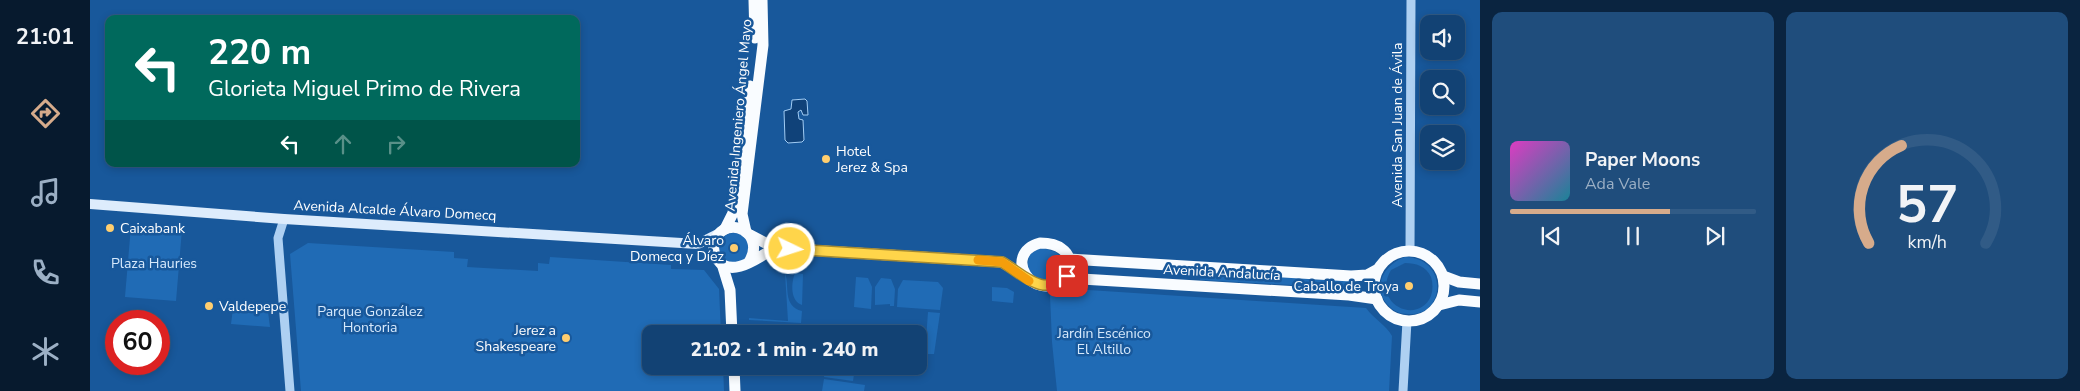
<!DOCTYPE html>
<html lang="es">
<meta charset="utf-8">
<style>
:root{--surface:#124274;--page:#1f4d7c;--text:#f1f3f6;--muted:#9cb0c5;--line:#315b86;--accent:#d6ab8b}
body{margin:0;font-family:"Nunito Sans",sans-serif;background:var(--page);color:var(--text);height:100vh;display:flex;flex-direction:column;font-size:19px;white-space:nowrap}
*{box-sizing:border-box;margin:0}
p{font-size:16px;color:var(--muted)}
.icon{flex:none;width:28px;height:28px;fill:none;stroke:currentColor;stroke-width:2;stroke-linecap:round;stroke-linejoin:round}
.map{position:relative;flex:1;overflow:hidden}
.sheet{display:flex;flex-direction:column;gap:12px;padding:12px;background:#0a2440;width:600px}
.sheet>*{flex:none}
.hud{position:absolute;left:15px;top:15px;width:475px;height:152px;border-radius:10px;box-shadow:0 2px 8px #0003,0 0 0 1px var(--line);background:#00695c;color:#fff;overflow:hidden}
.tools{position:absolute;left:1330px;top:15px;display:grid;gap:10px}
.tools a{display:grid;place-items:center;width:45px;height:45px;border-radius:10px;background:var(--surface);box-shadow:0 2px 8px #0003,0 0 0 1px var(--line);font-size:25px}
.speed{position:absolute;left:15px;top:310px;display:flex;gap:10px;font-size:25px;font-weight:700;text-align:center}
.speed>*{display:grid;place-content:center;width:65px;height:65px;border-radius:50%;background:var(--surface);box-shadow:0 2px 8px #0003,0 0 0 1px var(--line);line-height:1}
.speed .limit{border:8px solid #d22;background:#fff;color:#111}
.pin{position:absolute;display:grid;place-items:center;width:42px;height:42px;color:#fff;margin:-21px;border-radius:10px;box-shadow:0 2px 8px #0006}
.me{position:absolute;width:55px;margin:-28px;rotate:94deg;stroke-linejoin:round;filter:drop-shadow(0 0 4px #0008)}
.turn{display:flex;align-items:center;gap:18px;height:105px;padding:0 20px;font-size:22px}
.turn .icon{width:65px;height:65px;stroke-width:2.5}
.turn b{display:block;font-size:35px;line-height:42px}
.lanes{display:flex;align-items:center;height:48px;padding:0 20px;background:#0003;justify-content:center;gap:25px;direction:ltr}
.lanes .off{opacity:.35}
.sheet .widget{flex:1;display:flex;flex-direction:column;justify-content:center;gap:8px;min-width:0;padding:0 18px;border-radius:10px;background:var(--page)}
.sheet .dial{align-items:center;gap:0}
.dial svg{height:130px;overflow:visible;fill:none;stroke:var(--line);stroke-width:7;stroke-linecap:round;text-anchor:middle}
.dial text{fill:var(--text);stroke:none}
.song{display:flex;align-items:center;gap:15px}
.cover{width:60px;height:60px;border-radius:8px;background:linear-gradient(135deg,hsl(310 70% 55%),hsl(190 70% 35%))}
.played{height:5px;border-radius:2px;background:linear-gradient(90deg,var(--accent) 65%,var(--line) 65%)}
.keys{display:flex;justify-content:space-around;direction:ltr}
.sheet .tiles{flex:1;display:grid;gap:12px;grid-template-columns:repeat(2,1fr)}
.trip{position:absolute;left:552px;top:325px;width:285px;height:50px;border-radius:10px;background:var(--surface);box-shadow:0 2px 8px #0003,0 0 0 1px var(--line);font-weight:800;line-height:50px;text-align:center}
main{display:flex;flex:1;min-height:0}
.tabs{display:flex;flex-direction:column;width:90px;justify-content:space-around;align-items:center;background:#071a2e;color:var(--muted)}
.tabs .icon{width:35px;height:35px}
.tabs .active{color:var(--accent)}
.tabs b{font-size:22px;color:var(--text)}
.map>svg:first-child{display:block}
.green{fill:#206bb5;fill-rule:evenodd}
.water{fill:#104279;stroke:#a1ccf4}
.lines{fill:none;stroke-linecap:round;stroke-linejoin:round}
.tertiary{stroke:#aed0f2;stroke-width:9}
.secondary{stroke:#ddecfc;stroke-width:10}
.primary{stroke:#f9fcff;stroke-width:11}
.route-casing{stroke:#a68a30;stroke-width:12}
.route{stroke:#ffd54a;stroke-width:9}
.slow{stroke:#f59e0b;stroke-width:9}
.poi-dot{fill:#ffce6f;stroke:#18589b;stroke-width:2}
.labels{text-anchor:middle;stroke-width:5;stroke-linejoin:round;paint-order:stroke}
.street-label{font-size:14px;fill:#fff;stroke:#18589b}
.poi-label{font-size:14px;fill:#fff;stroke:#18589b;text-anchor:start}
.park-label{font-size:14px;fill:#d6e9fc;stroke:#18589b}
</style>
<main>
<nav class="tabs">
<b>21:01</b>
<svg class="icon active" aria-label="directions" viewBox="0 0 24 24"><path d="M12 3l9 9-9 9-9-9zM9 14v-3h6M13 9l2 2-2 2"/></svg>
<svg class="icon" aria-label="music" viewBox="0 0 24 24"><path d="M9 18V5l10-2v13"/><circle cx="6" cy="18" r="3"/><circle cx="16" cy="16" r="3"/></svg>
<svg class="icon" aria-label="phone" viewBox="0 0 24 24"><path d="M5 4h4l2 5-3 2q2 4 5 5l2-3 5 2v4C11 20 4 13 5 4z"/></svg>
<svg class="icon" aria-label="climate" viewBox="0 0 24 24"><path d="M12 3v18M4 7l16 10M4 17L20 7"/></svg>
</nav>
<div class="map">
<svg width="1390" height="391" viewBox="0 0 1390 391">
<rect width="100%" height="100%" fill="#18589b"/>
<g class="green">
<polygon points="41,226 92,229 86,301 35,297"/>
<circle cx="644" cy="248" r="15"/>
<polygon points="218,243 364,252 364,258 378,259 377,267 448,271 448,263 459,264 460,257 581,265 581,269 614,270 629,289 631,334 561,334 561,366 633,366 634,391 211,391 200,254"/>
<path d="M953,248l13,4 7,8c2,15 -16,25 -28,18 -3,-2 -6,-7 -8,-9l2,-14 9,-6z"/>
<path d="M1315,257c44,1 41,60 3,57 -8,0 -15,-3 -20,-9 -17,-19 -3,-41 17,-48zM1315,263c11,0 21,3 26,14 2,6 2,13 0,19 -13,30 -60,8 -40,-26z"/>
<path d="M695,273c5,13 -3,33 17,38l-1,12 -52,-3v-2l39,3z"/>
<path d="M705,273l8,1 -1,31c-12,-4 -11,-22 -7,-32z"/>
<polygon points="1111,273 1258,281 1257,288 1110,280"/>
<polygon points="766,277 778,278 782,287 781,309 764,307"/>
<polygon points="791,278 801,279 805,289 804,306 800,306 800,304 785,305 785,287"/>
<polygon points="813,280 848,282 853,288 850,310 807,307 808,289"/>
<polygon points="902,287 917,288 924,292 923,303 902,301"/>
<path d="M983,289l293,19c8,11 20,17 26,28l-3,55h-332l-5,-49 -2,-47 15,-1z"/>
<polygon points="143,309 178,312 180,327 141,324"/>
<polygon points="838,312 850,313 844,354 835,354"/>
<polygon points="736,366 765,368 763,381 734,377"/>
<polygon points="734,379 775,385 774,391 732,391"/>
</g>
<polygon class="water" points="715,99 717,101 718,115 713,115 711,110 708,112 709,119 713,120 714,140 712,142 698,143 695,140 694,111 701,109 702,100"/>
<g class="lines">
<g class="tertiary">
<polyline points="194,219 188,238 200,391"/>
<polyline points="1320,250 1321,0"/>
<polyline points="1313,391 1317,321"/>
</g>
<polyline class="secondary" points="0,204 194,219 608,244 630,233"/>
<g class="primary">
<polyline points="664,0 665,38"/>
<polyline points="635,229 643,213 660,86"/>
<polyline points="656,232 652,214 673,45 672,0"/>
<polyline points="660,235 685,248 912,262 936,277"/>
<path d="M950,243c7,0 16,1 22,6 10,7 10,22 1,30 -30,25 -62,-25 -23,-36z"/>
<circle cx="1319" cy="286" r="35"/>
<polyline points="979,259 1261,276 1277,275 1288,269"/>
<path d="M659,262c18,-29 -22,-49 -34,-22 -2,6 -2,13 2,19 14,21 43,-3 58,-11"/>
<polyline points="632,264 640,290 642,334"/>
<polyline points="1353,276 1369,282 1390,284"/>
<polyline points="975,278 1259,295 1287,299"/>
<polyline points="1349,305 1369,300 1390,302"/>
<polyline points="644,366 645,391"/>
</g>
</g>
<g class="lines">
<g class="route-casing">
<path id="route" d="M700,249l212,13c22,13 41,36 65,14"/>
</g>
<use href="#route" class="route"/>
<polyline class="slow" points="888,260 912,262 939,281"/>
</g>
<g class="poi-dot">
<circle cx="736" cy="159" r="5"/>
<circle cx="20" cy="228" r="5"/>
<circle cx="644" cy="248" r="5"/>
<circle cx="1319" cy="286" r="5"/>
<circle cx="119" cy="306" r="5"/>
<circle cx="476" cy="338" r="5"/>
</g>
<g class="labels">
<g class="street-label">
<text transform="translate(648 115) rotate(-85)" y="5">Avenida Ingeniero Ángel Mayo</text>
<text transform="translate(1307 125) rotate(-90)" y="5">Avenida San Juan de Ávila</text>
<text transform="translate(305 210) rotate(3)" y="5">Avenida Alcalde Álvaro Domecq</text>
<text transform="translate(1132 272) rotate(3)" y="5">Avenida Andalucía</text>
</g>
<g class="poi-label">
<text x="746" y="156">Hotel<tspan x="746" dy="16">Jerez &amp; Spa</tspan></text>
<text x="30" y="233">Caixabank</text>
<text x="634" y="245" text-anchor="end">Álvaro<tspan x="634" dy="16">Domecq y Díez</tspan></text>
<text x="1309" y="291" text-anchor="end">Caballo de Troya</text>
<text x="129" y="311">Valdepepe</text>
<text x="466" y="335" text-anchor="end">Jerez a<tspan x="466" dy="16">Shakespeare</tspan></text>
</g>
<g class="park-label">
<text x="64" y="268">Plaza Hauries</text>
<text x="280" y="316">Parque González<tspan x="280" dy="16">Hontoria</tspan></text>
<text x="1014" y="338">Jardín Escénico<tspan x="1014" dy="16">El Altillo</tspan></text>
</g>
</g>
</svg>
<div class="tools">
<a><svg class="icon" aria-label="sound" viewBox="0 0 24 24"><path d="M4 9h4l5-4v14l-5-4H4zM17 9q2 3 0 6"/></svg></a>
<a><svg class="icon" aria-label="search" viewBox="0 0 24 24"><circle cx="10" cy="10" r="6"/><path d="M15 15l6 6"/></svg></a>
<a><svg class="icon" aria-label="layers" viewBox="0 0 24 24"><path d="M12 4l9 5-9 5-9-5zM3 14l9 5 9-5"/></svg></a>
</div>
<div class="speed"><div class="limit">60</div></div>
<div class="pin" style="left:977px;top:276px;background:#d93025"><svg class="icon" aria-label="arrive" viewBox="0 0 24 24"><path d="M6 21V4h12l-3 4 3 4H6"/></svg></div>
<svg class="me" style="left:700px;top:249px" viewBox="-20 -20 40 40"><circle r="17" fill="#ffd54a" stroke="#fff" stroke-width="3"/><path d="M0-11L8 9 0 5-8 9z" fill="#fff"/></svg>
<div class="trip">21:02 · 1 min · 240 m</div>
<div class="hud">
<div class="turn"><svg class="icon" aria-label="left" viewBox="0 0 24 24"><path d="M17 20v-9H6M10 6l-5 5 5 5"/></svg><div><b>220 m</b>Glorieta Miguel Primo de Rivera</div></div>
<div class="lanes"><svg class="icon" aria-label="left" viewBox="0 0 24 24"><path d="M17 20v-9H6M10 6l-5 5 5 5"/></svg><svg class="icon off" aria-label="ahead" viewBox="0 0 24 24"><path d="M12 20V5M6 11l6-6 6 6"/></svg><svg class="icon off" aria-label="right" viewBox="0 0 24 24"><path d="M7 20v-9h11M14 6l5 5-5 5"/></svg></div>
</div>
</div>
<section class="sheet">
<div class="tiles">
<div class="widget">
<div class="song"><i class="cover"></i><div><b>Paper Moons</b><p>Ada Vale</p></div></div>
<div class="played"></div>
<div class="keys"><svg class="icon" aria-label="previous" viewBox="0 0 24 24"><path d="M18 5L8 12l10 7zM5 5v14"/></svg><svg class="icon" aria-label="pause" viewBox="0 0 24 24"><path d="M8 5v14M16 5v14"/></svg><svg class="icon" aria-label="next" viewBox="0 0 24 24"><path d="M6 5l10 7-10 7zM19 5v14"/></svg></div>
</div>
<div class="widget dial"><svg viewBox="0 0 100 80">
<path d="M14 69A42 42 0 1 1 86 69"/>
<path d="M14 69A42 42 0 0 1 34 9" stroke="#d6ab8b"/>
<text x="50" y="56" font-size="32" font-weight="700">57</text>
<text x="50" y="72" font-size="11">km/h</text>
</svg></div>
</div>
</section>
</main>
